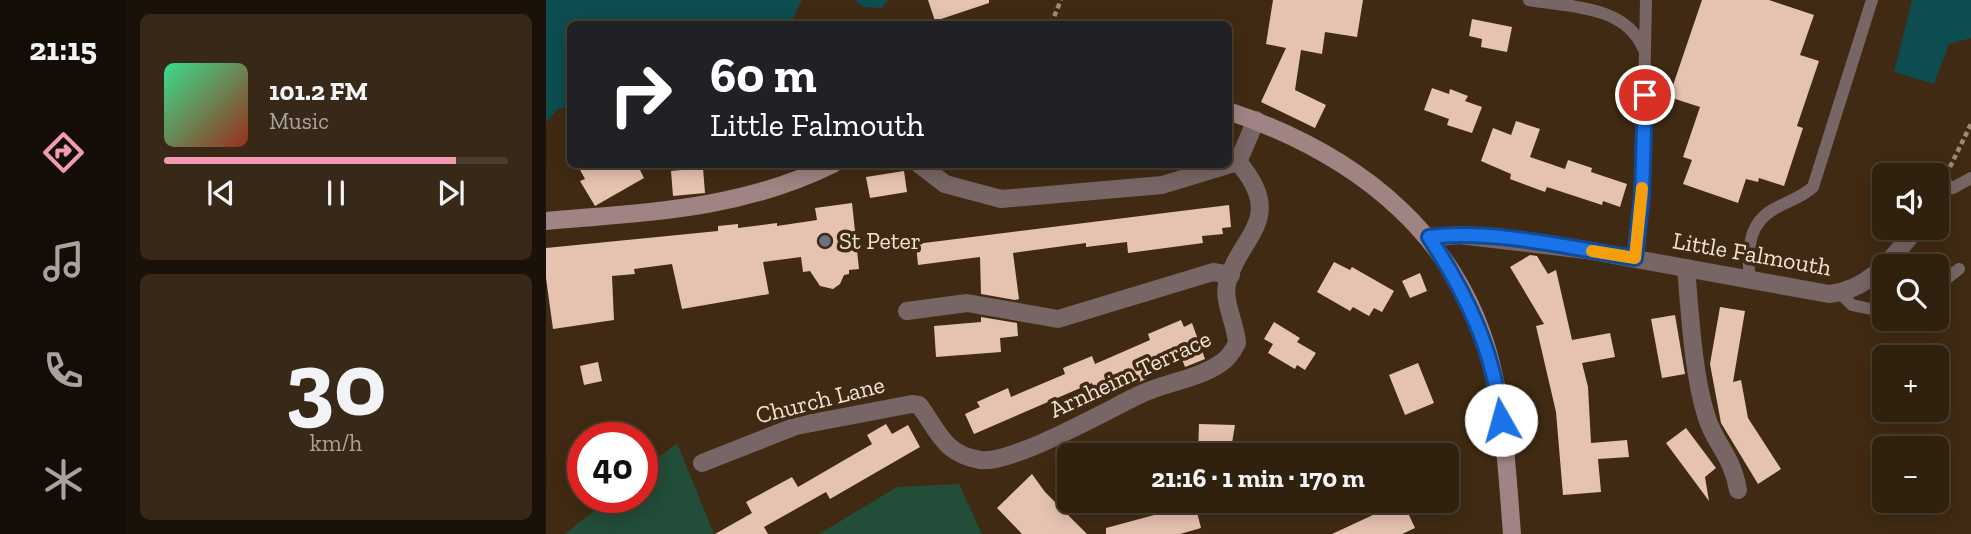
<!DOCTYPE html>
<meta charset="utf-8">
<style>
:root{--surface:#30200e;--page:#382817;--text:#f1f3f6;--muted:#a8a39e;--line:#4b3e2e;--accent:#f19ab2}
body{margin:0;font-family:"Zilla Slab",serif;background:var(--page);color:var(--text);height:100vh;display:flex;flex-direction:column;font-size:26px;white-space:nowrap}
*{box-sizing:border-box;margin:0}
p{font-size:23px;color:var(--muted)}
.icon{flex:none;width:38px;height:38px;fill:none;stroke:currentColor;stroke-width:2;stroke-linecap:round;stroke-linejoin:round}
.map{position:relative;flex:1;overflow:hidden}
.side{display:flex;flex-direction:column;gap:14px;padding:14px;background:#1a1208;width:420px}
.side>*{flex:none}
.banner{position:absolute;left:21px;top:21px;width:665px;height:147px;border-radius:10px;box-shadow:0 4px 18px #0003,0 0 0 2px var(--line);background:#202124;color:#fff;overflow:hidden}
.fabs{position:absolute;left:1326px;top:163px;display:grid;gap:14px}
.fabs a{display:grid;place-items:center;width:77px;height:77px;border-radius:10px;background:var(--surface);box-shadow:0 4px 18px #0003,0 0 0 2px var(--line);font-size:35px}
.speed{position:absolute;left:21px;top:422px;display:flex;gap:14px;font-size:35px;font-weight:700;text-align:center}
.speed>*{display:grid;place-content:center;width:91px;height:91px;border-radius:50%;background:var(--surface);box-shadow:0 4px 18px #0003,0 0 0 2px var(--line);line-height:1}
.speed .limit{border:10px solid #d22;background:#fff;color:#111}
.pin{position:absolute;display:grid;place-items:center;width:60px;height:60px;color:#fff;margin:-30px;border:4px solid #fff;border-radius:50%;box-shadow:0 2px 7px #0007}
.me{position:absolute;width:77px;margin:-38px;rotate:353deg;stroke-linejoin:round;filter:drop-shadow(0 0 5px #0008)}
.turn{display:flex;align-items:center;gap:24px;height:147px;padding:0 28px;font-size:32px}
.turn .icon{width:91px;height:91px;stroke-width:2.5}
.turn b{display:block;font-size:49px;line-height:60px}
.side .widget{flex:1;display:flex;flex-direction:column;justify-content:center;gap:10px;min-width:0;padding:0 24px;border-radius:10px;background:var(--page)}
.side .dial{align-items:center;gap:0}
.dial b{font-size:91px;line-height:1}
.song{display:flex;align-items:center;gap:21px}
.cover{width:84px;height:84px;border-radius:10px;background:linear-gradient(135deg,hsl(150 70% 55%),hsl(10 70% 35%))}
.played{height:7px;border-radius:4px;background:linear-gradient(90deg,var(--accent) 85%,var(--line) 85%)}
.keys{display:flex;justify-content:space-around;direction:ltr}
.trip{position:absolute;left:511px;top:443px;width:402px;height:70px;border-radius:10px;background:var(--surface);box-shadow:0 4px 18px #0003,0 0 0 2px var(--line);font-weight:700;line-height:70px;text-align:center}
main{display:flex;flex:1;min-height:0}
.dock{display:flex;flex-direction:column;width:126px;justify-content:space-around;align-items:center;background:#130d06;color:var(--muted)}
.dock .icon{width:49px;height:49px}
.dock .on{color:var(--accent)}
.dock b{font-size:32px;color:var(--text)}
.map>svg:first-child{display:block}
.green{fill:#224d38}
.water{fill:#0d4d50}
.building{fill:#e6c2b0}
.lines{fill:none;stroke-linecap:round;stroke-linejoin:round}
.path{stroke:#9d8b79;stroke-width:4.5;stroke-dasharray:5 3.5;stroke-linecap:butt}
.lane{stroke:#776665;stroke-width:12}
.street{stroke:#776665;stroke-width:18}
.secondary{stroke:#9f8483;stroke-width:18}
.route-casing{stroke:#114b97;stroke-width:18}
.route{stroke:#1a73e8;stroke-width:12}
.slow{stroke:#f59e0b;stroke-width:12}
.worship-dot{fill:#6b7280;stroke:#402a13;stroke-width:2.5}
.labels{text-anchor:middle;stroke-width:7;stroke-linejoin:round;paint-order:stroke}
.poi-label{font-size:24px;fill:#f0e2d4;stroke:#402a13;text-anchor:start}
.street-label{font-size:24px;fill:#f0e2d4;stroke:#402a13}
</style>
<main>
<nav class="dock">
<b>21:15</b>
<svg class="icon on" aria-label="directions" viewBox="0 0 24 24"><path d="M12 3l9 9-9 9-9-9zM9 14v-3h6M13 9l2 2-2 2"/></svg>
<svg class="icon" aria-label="music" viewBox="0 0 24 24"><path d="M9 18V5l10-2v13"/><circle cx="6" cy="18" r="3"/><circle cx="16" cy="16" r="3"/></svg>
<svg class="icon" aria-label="phone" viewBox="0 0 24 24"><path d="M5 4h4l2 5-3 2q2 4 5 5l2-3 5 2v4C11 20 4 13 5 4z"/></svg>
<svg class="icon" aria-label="climate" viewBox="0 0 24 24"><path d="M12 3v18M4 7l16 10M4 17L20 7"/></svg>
</nav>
<section class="side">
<div class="widget">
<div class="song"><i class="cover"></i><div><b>101.2 FM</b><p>Music</p></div></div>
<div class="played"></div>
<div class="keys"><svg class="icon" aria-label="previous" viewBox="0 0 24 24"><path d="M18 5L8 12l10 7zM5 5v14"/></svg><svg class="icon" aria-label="pause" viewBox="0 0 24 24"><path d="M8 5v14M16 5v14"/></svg><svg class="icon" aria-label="next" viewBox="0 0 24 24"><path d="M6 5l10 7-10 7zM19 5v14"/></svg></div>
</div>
<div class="widget dial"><b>30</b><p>km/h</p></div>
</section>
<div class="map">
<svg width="1425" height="534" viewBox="0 0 1425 534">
<rect width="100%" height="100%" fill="#402a13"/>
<g class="green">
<polygon points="131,443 168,534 19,534 65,497 96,497 96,471"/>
<polygon points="413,484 436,534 273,534 351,487"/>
</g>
<g class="water">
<polygon points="0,0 256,0 244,24 24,24 24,106 12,109 0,122"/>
<polygon points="309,0 342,0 336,8 318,7"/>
<polygon points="1366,0 1425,0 1425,38 1403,44 1388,84 1348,72"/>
</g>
<g class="building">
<polygon points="382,0 443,0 443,3 389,21"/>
<polygon points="727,0 817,0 811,37 779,32 776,54 755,50 749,90 780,105 769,128 715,102 740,48 720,44"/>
<polygon points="1156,0 1223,0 1268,15 1254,55 1273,61 1251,126 1257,128 1238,186 1213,178 1212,182 1200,179 1192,203 1137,184 1146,160 1137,157 1154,107 1123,97"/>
<polygon points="926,19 966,27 961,52 935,47 936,39 923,36"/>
<polygon points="886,88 903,94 904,89 922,96 919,101 936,107 926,133 901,125 903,119 878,110"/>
<polygon points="970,121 994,129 984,157 1019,169 1022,160 1046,168 1045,172 1081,184 1074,207 1057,201 1056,205 1001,187 999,192 964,179 965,174 935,161 947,128 965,135"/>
<polygon points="31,164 91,164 98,178 49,206 34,181 39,179"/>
<polygon points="157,168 159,193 127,196 125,171"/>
<polygon points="358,171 361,192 324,198 320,177"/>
<polygon points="306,203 313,269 303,270 303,274 298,275 294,284 287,289 274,286 264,271 257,272 255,257 217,262 223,294 136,309 126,264 88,269 89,274 66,276 68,320 7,329 0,278 0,248 172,231 172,226 192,224 192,228 231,223 231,226 271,220 269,208"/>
<polygon points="683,205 685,227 676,228 677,234 656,236 657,243 582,253 581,242 540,247 540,243 467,253 473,299 469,300 435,294 434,257 372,265 370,244"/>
<polygon points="984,255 991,256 1002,274 1010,270 1026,340 1064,333 1069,357 1036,363 1042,387 1045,443 1081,440 1083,457 1052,459 1055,492 1017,495 1010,412 990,326 998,324 964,267"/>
<polygon points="788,262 804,270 806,267 848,291 836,312 828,308 823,316 807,307 804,311 771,292"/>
<polygon points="874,273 881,291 864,298 856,281"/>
<polygon points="1174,307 1199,311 1187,382 1195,380 1202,418 1235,469 1212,484 1175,423 1164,364"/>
<polygon points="1129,315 1139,374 1116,378 1105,319"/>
<polygon points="435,317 471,323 472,336 454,338 455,352 390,357 388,326 435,322"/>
<polygon points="635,320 638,327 646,323 659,359 639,367 636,359 599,375 600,379 553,400 546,383 428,434 419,414 434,407 431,402 462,388 465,397 519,374 517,368 546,356 549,364 604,340 602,334"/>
<polygon points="728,322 754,338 751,342 770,353 759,370 751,365 749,369 722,353 727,344 718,339"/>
<polygon points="52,362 56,381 38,385 34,366"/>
<polygon points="872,363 888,403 859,415 843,375"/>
<polygon points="340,424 346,434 362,425 374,447 284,499 280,492 218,527 222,534 169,534 206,513 200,502 246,477 252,487 326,444 321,435"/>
<polygon points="653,424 689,425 684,455 652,455"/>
<polygon points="1140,428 1170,468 1159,477 1163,501 1120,443"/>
<polygon points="486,474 499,492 541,534 476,534 451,508"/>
<polygon points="843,500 856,500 869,528 856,534 786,534 829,514 826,508"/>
<polygon points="649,504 655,528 634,534 560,534 560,528"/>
</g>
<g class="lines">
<g class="path">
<polyline points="505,24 515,0"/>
<polyline points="1404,167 1425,124"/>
</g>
<g class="lane">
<path d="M983,0c40,7 96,5 114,48"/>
<polyline points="1398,184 1407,188 1425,178"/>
<polyline points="1089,258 1096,195 1100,0"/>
<path d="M1203,279c0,-28 -3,-54 25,-70 14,-8 27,-11 39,-22l59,-187"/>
<polyline points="1391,286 1413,269"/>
<polyline points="1294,293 1306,305 1339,312"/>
</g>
<g class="street">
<polyline points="373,164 399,184 455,199 616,185 692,162 710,120"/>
<polyline points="1391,198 1398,184"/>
<path d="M883,238l30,-3 127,15 243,44c41,-4 64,-37 88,-66"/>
<path d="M1140,268c4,44 7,106 20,147 8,29 26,39 32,75"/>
<polyline points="361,311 421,303 512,319 667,272 685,275"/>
<path d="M156,463l94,-37 116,-22 7,1c19,25 24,49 61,55 31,5 129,-51 161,-66 26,-12 57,-15 80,-31 8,-5 12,-12 16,-20 -1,-19 -14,-41 -10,-59 11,-48 61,-64 11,-122"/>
</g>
<g class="secondary">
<path d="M682,111c131,44 239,128 267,270 10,49 13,102 17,153"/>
<path d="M0,221c101,-9 194,-11 287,-57"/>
</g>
</g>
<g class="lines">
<g class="route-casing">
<path id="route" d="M955,420c-6,-67 -35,-127 -72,-183 64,-8 141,11 206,21l7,-63 3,-100"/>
</g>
<use href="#route" class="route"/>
<polyline class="slow" points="1046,251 1089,258 1096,188"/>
</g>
<circle class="worship-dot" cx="279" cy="241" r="7"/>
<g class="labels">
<g class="poi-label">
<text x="293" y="249">St Peter</text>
</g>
<g class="street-label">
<text transform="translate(1206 254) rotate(10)" y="8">Little Falmouth</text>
<text transform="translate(584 374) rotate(-25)" y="8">Arnheim Terrace</text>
<text transform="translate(274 400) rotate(-14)" y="8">Church Lane</text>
</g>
</g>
</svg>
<div class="fabs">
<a><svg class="icon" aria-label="sound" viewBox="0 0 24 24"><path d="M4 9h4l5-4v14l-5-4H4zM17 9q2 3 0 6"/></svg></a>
<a><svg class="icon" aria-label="search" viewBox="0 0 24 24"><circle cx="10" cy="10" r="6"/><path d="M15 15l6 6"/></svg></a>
<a>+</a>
<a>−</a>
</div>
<div class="speed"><div class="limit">40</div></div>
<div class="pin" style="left:1099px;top:95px;background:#d93025"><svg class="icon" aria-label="arrive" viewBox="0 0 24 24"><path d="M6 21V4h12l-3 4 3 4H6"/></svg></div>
<svg class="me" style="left:955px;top:420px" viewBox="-20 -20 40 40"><circle r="19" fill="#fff"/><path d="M0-13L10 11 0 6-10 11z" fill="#1a73e8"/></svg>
<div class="trip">21:16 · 1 min · 170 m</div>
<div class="banner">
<div class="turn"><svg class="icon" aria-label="right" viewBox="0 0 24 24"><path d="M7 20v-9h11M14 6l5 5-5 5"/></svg><div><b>60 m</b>Little Falmouth</div></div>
</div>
</div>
</main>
